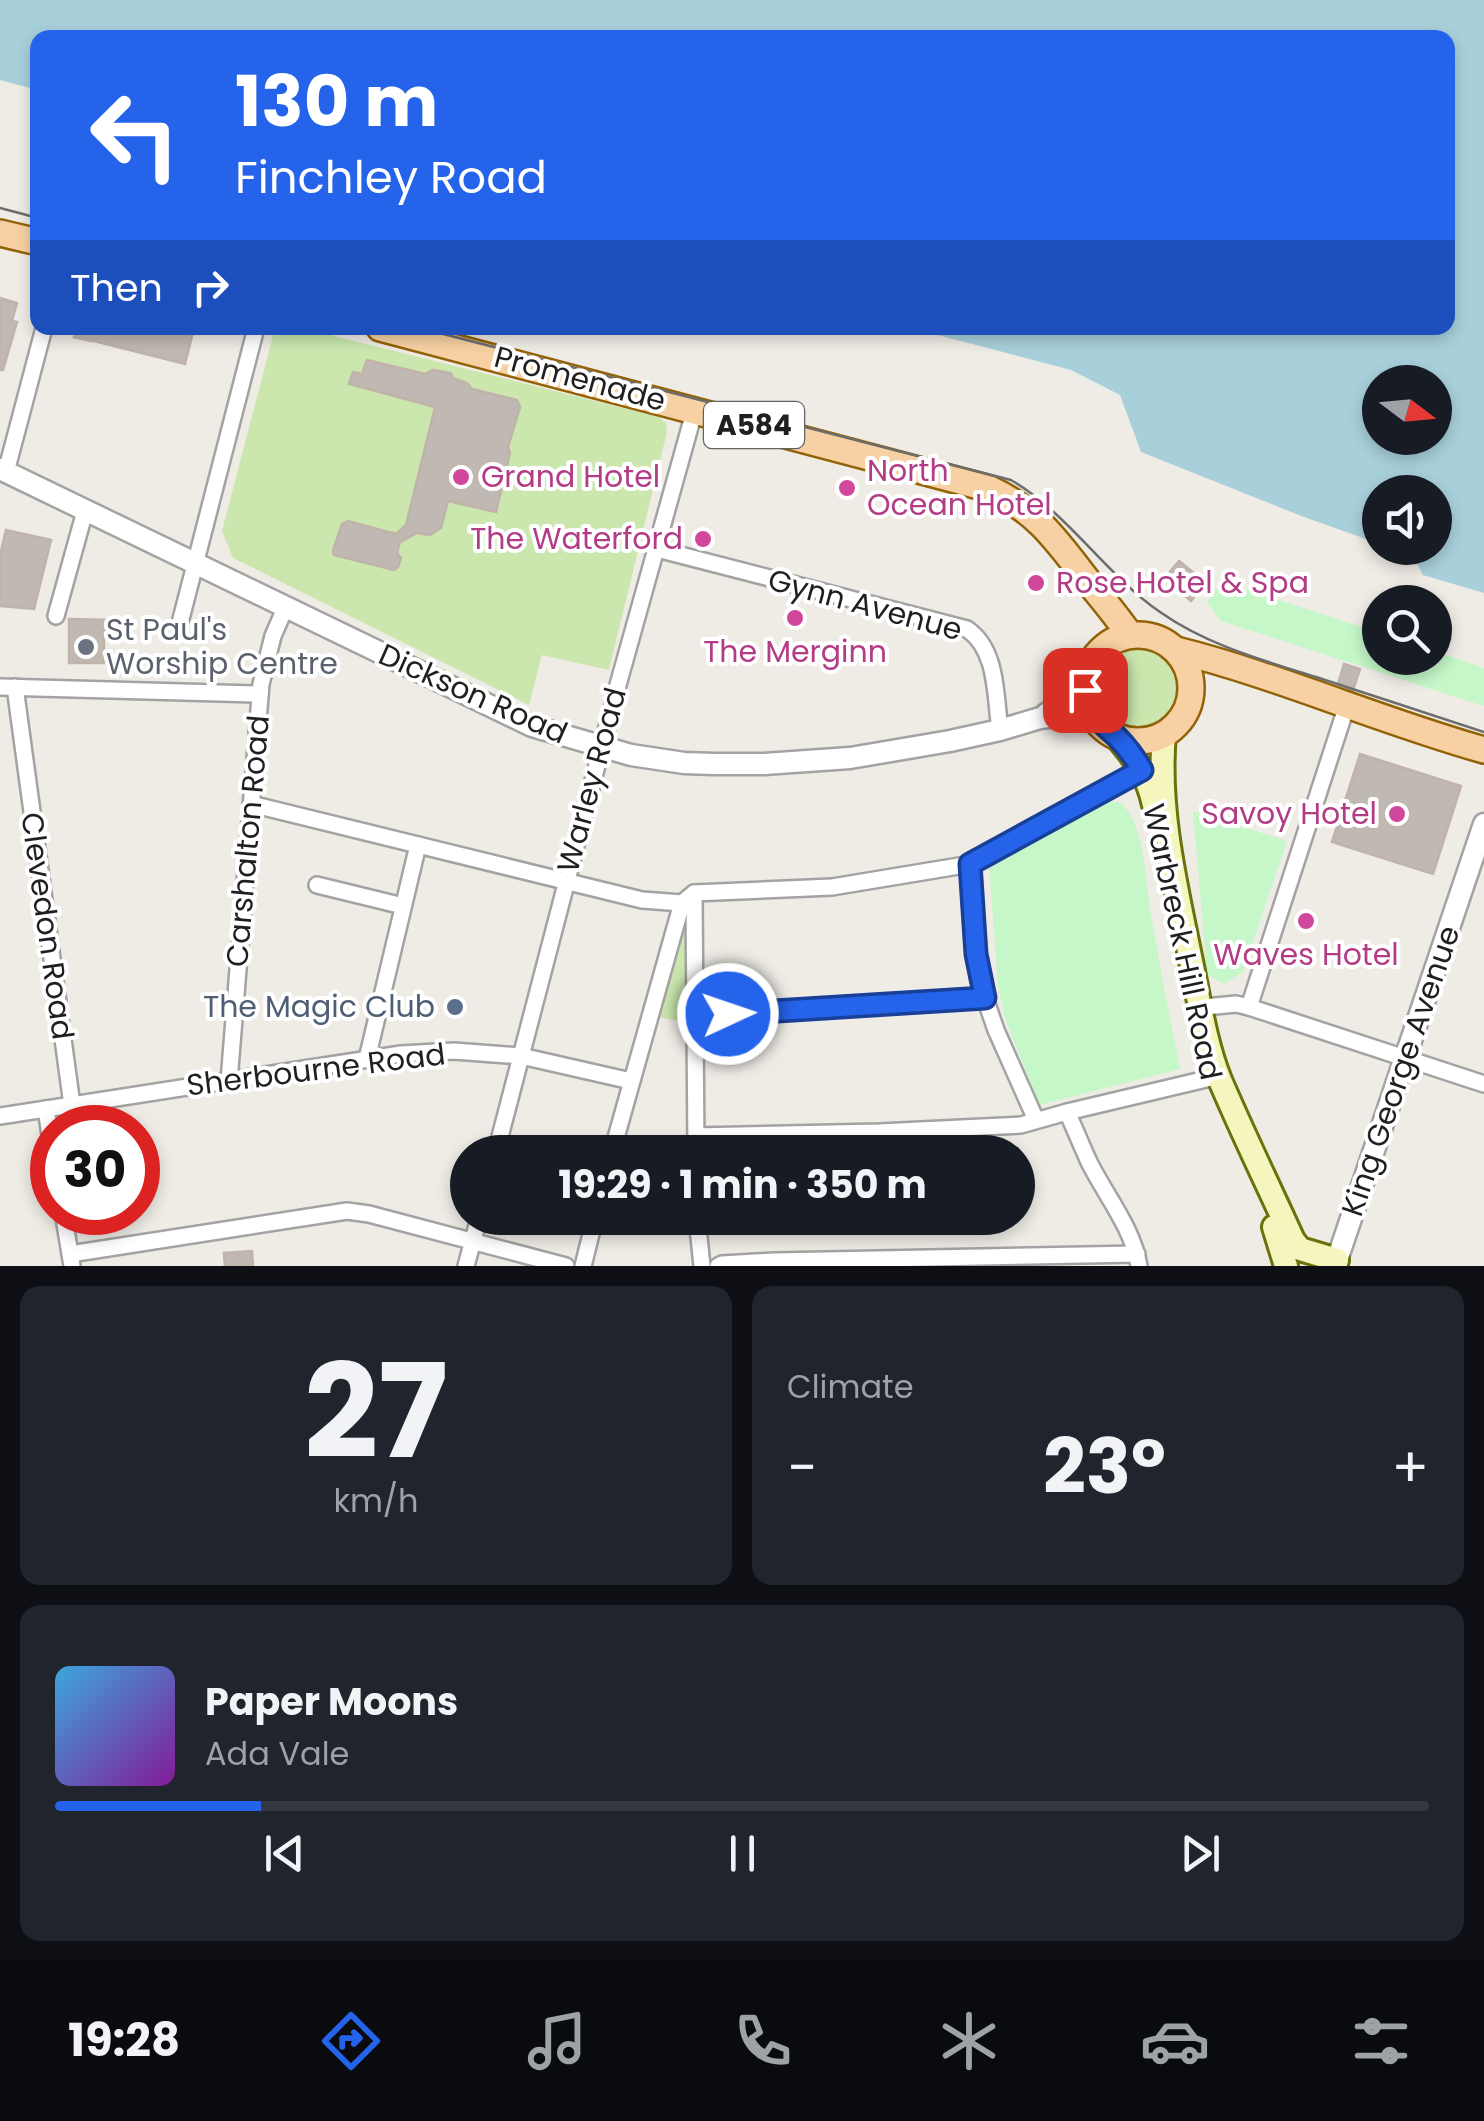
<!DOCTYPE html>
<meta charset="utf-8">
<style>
:root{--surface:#171b24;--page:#20242c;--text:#f1f3f6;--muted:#9ea1a6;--line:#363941;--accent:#2563eb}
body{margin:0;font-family:Poppins,sans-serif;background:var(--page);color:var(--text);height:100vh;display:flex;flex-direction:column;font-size:38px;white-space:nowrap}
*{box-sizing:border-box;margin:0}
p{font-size:32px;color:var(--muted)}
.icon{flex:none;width:55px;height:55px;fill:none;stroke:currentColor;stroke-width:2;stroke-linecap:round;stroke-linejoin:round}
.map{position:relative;height:1266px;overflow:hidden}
.side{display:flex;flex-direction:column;gap:20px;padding:20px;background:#0d0f14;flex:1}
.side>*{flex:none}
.hud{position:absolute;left:30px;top:30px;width:1425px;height:305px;border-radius:20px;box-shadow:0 5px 15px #0003;background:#2563eb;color:#fff;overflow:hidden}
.needle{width:65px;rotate:106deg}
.tools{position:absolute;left:1362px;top:365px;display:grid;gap:20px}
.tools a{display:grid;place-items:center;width:90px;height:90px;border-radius:50%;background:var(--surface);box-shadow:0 5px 15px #0003;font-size:50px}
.speed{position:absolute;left:30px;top:1105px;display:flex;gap:20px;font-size:50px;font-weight:700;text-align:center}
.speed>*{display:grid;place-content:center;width:130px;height:130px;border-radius:50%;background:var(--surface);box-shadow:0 5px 15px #0003;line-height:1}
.speed .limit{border:15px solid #d22;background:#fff;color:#111}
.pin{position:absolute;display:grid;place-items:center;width:85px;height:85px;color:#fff;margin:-42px;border-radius:20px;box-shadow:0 5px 15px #0006}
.me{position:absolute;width:110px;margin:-55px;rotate:87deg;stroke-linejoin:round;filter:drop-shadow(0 0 8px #0008)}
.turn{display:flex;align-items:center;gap:35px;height:210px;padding:0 40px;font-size:45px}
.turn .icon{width:130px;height:130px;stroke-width:2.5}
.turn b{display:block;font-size:70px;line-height:85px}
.then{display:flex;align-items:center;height:95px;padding:0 40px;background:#0003;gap:20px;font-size:38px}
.big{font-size:75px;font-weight:700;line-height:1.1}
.side .widget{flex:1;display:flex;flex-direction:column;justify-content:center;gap:15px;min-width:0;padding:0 35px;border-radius:20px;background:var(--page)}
.side .dial{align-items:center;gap:0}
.dial b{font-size:130px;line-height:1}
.song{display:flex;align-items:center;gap:30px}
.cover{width:120px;height:120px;border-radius:15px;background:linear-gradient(135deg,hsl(200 70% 55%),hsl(290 70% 35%))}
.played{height:10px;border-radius:5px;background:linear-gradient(90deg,var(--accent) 15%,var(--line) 15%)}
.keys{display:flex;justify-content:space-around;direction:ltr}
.heat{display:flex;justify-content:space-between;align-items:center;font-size:55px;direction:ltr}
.side .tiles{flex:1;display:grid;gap:20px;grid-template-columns:1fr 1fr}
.widget:last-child{grid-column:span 2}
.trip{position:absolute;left:450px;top:1135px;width:585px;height:100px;border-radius:50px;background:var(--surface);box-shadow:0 5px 15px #0003;font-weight:700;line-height:100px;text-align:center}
.tabs{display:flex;height:160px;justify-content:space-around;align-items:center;background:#090b0e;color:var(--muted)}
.tabs .icon{width:70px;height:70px}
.tabs .selected{color:var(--accent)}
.tabs b{font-size:45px;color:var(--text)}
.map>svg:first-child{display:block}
.grass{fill:#cbe7ae}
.park{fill:#c5f7c8}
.water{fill:#a8d0db;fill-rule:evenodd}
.building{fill:#c0b8b2;stroke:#c0b3a9;stroke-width:2.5}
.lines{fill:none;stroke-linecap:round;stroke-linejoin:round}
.minor-casing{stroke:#a3a3a3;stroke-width:20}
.tertiary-casing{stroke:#a3a3a3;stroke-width:25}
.secondary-casing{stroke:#69720a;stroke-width:28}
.primary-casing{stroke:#936207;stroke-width:30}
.minor{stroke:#fff;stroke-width:15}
.tertiary{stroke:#fff;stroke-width:20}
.secondary{stroke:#f5f6bd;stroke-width:22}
.primary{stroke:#f7d1a3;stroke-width:25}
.tram{stroke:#6d6d6d;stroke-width:2.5}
.route-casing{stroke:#184099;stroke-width:25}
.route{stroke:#2563eb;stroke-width:18}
.hotel-dot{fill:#d1479c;stroke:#fff;stroke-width:4}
.worship-dot{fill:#6b7280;stroke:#fff;stroke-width:4}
.service-dot{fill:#5c6f8a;stroke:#fff;stroke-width:4}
.labels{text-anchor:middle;stroke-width:8;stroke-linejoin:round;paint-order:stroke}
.shield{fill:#fff;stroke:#626262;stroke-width:2.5}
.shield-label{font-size:28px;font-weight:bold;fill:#1f1f1f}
.street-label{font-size:30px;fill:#1f1f1f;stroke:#fff}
.hotel-label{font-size:30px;fill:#b23c85;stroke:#fff;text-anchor:start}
.worship-label{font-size:30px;fill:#5b616d;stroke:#fff;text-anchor:start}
.service-label{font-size:30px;fill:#4e5e75;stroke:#fff;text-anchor:end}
</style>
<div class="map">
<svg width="1484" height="1266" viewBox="0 0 1484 1266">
<rect width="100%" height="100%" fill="#efece6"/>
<g class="grass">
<polygon points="275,328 302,328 659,417 666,423 667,432 609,670 542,655 529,705 233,558 222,531"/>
<circle cx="1139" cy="688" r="43"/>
<polygon points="682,929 686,935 685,1022 657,1017"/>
</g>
<g class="park">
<polygon points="1221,586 1236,592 1245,589 1380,633 1380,658 1435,658 1435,651 1484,668 1484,706 1221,621 1207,603 1213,591"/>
<path d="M1106,801l16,2c25,30 22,75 29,112 9,52 19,103 29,154l-141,36 -34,-87 -7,-32 -9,-122z"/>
<polygon points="1193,811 1287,841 1243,972 1224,984 1207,974"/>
</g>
<path class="water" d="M0,0h1484v593l-61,-18 -11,-20 -22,-7h45v-56h-55v52l-76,-27 -163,-65 -21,-57 -49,-25 -160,-42h537v-290h-1410l-1,52 -37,-10zM1380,382h55v56h-55z"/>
<g class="building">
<polygon points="0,298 17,303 12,321 17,322 3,370 0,370"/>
<polygon points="77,328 194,328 185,364 90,340 90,341 74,337"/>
<polygon points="367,360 425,374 433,370 451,373 453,378 467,383 472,389 517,400 520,407 508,447 510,453 496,512 448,501 441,528 430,535 417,533 400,542 397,553 401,558 398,567 394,570 334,555 333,550 342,524 348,521 396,534 406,525 435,407 349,384 353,372 362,374"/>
<polygon points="6,530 51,540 34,609 0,606 0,555"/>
<polygon points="1179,561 1200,578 1195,584 1200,589 1191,601 1164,579"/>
<polygon points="69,619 112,620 112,631 104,631 104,663 69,663"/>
<polygon points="1344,664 1360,669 1353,690 1338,684"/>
<polygon points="1360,754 1461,786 1433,874 1332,842"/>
<polygon points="252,1251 253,1266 225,1266 224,1253"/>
</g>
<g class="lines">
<g class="minor-casing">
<g id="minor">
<polyline points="6,472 44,328"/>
<path d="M657,549l310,80c31,21 28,67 33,101"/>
<polyline points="56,616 85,511"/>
<polyline points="181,619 256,328"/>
<polyline points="0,687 260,694"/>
<polyline points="15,687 72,1105"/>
<polyline points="251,804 642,900 682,903 694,893 832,887 971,864 1143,770"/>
<polyline points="971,864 976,954 985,998 996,1030 1036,1120"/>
<polyline points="317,885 403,906"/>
<polyline points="694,893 696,1152"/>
<polyline points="1249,1007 1347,705"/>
<polyline points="1194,1008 1236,1004 1249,1007 1484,1084"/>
<polyline points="695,1016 985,998"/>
<polyline points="367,1059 418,845"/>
<polyline points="229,1081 261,684 273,636 286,606"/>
<polyline points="46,1109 52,1148"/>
<path d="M1067,1112c8,17 15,35 23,52 17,33 43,65 49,102"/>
<polyline points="0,1116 401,1054 454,1051 521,1056 631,1081"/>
<polyline points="696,1136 879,1132 1021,1125 1067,1112 1219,1076"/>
<polyline points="496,1152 618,685 695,409"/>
<polyline points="612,1152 682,903"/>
<polyline points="63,1212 72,1266"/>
<polyline points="697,1218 702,1266"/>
<polyline points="70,1254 347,1211 369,1214 566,1266"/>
<polyline points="466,1266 479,1218"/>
<polyline points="583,1266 595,1218"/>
<polyline points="718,1266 722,1264 774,1261 1137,1254"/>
</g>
</g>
<g class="tertiary-casing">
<g id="tertiary">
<polyline points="0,469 532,726 631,755 684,763 714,764 764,764 850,758 950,741 1000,730 1040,718 1091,712"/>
<polyline points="1046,714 1085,690"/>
<polyline points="1337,1260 1484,824"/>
</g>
</g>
<g class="secondary-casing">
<g id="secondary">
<path d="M1164,734c-7,76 12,153 27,227 8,39 14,82 29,119 23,54 49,107 73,160l7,9 37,11 -2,6"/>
<path d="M1115,735c19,22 33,41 39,70"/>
<polyline points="1274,1227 1286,1266"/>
</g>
</g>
<g class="primary-casing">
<g id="primary">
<polyline points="0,233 38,242"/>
<path d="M380,328l610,161c49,23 69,55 101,96 14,17 27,33 39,50"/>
<circle cx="1138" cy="688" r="53"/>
<path d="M1176,650c104,26 204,71 308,100"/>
</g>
</g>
<use href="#minor" class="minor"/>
<use href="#tertiary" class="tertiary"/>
<use href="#secondary" class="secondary"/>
<use href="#primary" class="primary"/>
<g class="tram">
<polyline points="0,208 38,218"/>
<path d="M420,328l591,152c58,34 94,94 149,132 47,33 102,48 156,65 56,18 112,37 168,55"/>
</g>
</g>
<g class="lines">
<g class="route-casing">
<path id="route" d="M728,1014l257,-16 -9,-44 -6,-90 172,-94c-7,-12 -15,-23 -25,-33 -18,-17 -28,-21 -32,-47"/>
</g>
<use href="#route" class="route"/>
</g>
<g class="hotel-dot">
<circle cx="461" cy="477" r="10"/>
<circle cx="847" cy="488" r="10"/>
<circle cx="703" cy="539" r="10"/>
<circle cx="1036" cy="583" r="10"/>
<circle cx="795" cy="618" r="10"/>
<circle cx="1397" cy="814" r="10"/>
<circle cx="1306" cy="921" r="10"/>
</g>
<circle class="worship-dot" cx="86" cy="647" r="10"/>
<circle class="service-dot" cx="455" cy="1007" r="10"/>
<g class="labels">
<rect class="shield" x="704" y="402" width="100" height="46" rx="8"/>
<g class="shield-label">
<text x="754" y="435">A584</text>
</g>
<g class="street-label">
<text transform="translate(580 379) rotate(15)" y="10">Promenade</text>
<text transform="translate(865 605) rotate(15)" y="10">Gynn Avenue</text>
<text transform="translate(473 694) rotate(24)" y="10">Dickson Road</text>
<text transform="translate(592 780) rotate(-75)" y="10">Warley Road</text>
<text transform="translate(248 841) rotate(-85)" y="10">Carshalton Road</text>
<text transform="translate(47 926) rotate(82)" y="10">Clevedon Road</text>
<text transform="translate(1182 942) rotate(78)" y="10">Warbreck Hill Road</text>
<text transform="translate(316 1070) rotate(-7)" y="10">Sherbourne Road</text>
<text transform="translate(1401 1071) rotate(-71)" y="10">King George Avenue</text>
</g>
<g class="hotel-label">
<text x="867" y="481">North<tspan x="867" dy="34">Ocean Hotel</tspan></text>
<text x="481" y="487">Grand Hotel</text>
<text x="683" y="549" text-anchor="end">The Waterford</text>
<text x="1056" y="593">Rose Hotel &amp; Spa</text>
<text x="795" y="662" text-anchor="middle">The Merginn</text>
<text x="1377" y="824" text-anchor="end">Savoy Hotel</text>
<text x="1306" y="965" text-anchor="middle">Waves Hotel</text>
</g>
<g class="worship-label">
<text x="106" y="640">St Paul's<tspan x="106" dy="34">Worship Centre</tspan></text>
</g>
<g class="service-label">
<text x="435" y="1017">The Magic Club</text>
</g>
</g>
</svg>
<div class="tools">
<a><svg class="needle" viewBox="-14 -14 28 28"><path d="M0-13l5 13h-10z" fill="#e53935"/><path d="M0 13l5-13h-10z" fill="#9ea1a6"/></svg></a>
<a><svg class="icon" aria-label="sound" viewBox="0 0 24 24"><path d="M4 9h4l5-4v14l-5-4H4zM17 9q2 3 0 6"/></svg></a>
<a><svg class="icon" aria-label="search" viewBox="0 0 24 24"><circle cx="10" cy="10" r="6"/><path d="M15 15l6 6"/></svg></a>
</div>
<div class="speed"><div class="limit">30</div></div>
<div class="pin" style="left:1085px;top:690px;background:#d93025"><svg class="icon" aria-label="arrive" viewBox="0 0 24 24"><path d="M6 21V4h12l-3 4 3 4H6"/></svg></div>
<svg class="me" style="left:728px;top:1014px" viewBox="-20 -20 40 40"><circle r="17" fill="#2563eb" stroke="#fff" stroke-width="3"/><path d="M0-11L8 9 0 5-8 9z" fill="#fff"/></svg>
<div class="trip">19:29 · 1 min · 350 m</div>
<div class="hud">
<div class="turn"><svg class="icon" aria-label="left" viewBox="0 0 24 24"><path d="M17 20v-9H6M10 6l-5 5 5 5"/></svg><div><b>130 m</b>Finchley Road</div></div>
<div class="then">Then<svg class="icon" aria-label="right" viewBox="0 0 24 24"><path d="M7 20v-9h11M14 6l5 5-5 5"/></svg></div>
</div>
</div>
<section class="side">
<div class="tiles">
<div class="widget dial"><b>27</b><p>km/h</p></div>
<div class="widget"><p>Climate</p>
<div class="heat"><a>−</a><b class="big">23°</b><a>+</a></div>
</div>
<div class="widget">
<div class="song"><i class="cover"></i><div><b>Paper Moons</b><p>Ada Vale</p></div></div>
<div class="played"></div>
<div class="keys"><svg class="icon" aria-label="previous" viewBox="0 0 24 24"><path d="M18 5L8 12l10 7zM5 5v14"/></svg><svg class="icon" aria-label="pause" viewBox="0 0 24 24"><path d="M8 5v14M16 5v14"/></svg><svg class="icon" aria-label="next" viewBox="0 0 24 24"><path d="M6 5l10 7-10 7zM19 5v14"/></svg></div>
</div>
</div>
</section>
<nav class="tabs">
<b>19:28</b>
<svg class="icon selected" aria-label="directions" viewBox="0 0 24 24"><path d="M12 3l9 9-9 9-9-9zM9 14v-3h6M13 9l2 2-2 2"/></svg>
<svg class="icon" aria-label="music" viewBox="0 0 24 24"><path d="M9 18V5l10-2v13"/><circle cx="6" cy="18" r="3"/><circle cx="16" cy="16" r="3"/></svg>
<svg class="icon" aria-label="phone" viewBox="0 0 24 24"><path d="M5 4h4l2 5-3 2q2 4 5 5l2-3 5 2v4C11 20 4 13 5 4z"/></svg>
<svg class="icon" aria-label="climate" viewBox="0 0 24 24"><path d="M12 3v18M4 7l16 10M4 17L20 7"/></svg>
<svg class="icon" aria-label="car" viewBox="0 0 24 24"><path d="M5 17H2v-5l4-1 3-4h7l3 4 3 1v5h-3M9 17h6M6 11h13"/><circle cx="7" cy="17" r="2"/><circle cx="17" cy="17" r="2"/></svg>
<svg class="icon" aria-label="filters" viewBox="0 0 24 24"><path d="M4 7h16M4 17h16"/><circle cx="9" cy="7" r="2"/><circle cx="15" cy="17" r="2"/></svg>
</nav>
